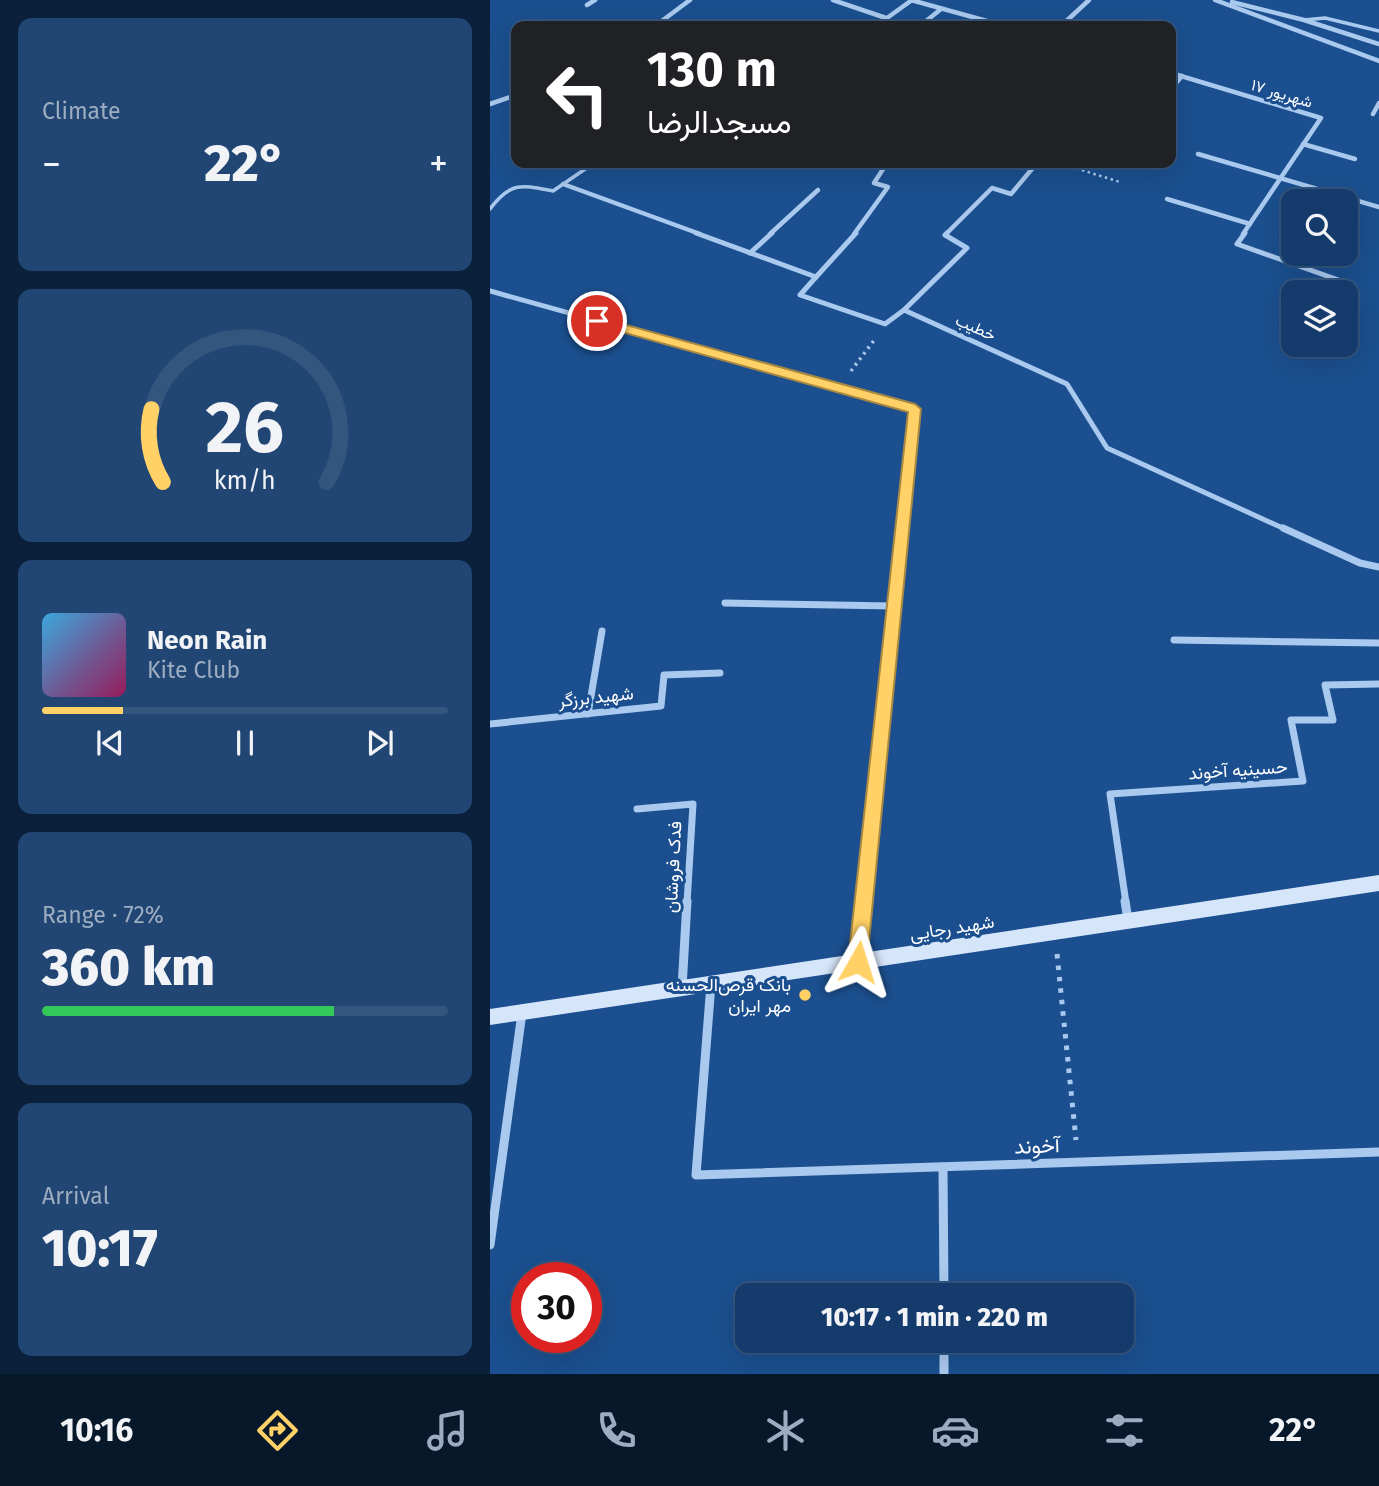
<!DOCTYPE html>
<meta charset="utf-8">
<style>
:root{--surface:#143b6b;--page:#214673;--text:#f1f3f6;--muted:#9dadc1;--line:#33557e;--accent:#ffd166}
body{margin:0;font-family:"Fira Sans",Vazirmatn,sans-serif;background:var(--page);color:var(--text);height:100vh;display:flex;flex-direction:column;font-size:26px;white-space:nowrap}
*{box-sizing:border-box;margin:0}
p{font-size:23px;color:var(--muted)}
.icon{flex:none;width:38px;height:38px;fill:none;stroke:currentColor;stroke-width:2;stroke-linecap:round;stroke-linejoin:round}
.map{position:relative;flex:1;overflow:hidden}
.panel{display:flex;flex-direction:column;gap:18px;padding:18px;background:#0b203b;width:490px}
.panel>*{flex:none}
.banner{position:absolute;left:21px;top:21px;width:665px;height:147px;border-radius:14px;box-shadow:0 7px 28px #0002,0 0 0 2px var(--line);background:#202124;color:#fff;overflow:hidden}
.controls{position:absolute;left:791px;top:189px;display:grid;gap:14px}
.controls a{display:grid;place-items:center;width:77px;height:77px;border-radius:14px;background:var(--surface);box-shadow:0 7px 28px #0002,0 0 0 2px var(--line);font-size:35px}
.speed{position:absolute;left:21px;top:1262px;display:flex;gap:14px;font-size:35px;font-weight:700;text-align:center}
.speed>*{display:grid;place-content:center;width:91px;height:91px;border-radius:50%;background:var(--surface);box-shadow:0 7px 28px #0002,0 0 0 2px var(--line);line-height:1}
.speed .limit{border:10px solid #d22;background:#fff;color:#111}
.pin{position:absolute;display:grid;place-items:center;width:60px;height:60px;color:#fff;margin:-30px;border:4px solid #fff;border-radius:50%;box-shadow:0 2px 7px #0007}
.me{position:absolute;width:77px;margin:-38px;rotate:6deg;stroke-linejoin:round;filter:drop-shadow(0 0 5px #0008)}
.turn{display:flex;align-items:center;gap:24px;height:147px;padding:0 21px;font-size:32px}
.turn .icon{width:91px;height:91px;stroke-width:2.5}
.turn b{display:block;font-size:49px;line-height:60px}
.big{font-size:52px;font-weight:800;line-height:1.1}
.panel .widget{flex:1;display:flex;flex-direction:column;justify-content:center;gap:10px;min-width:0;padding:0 24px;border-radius:14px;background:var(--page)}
.panel .dial{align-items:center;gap:0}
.dial svg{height:182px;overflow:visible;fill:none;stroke:var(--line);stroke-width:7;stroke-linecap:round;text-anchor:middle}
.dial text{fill:var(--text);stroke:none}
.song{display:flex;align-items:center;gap:21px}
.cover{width:84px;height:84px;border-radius:10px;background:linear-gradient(135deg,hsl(200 70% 55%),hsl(330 70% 35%))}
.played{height:7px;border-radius:4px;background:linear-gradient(90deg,var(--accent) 20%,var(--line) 20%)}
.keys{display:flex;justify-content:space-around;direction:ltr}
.heat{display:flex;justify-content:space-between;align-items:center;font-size:38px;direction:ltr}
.charge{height:10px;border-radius:5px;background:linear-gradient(90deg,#34c759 72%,var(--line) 0)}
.trip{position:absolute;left:245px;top:1283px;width:399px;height:70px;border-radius:14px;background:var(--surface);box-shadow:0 7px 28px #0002,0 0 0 2px var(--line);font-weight:800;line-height:70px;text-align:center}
.dock{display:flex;height:112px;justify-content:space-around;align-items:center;background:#08182b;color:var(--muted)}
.dock .icon{width:49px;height:49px}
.dock .selected{color:var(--accent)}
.dock b{font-size:32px;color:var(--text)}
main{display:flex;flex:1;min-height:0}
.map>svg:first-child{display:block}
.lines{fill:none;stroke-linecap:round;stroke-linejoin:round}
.path-far2{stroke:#a9c9ee;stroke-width:2.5;stroke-dasharray:2.5 3.5;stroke-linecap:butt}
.path-far1{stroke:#a9c9ee;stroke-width:3.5;stroke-dasharray:2.5 4.5;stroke-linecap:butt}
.path{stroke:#a9c9ee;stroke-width:5;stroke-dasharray:4.5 7;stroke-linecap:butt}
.service{stroke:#a9c9ee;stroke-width:3.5}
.pedestrian{stroke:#a9c9ee;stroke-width:3.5}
.minor-far3{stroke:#a9c9ee;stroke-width:4.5}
.minor-far2{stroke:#a9c9ee;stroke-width:5}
.minor-far1{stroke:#a9c9ee;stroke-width:7}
.minor{stroke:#a9c9ee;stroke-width:9}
.secondary{fill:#d6e6fa;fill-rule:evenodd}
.route{fill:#ffd166;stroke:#a68842;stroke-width:2}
.poi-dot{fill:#ffd166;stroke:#1b4f8f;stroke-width:2.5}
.labels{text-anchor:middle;stroke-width:6;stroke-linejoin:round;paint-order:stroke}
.far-street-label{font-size:16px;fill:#fff;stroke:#1b4f8f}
.street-label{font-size:18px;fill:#fff;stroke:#1b4f8f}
.poi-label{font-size:18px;fill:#fff;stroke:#1b4f8f;text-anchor:end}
.near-street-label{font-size:21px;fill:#fff;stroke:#1b4f8f}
</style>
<main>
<section class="panel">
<div class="widget"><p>Climate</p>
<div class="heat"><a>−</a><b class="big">22°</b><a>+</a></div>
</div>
<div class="widget dial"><svg viewBox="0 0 100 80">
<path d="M14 69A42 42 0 1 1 86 69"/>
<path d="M14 69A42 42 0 0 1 9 37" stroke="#ffd166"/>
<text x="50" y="56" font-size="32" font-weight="700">26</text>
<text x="50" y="72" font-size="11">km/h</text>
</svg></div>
<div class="widget">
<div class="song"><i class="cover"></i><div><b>Neon Rain</b><p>Kite Club</p></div></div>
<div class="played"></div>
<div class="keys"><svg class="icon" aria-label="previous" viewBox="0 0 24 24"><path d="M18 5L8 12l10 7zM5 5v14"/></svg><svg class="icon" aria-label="pause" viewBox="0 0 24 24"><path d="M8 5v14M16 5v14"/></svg><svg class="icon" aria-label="next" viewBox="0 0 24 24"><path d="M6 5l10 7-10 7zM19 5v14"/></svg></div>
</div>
<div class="widget"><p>Range · 72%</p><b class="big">360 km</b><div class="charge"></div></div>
<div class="widget"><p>Arrival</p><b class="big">10:17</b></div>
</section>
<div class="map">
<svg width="889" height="1374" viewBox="0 0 889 1374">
<rect width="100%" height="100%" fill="#1b4f8f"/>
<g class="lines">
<polyline class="path-far2" points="569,163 630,182"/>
<polyline class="path-far1" points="361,371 385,339"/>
<polyline class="path" points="567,954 586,1140"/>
<polyline class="service" points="814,20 835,18 889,31"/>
<g class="pedestrian">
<polyline points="303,26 307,23 316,26"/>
<path d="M0,209c21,-28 32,-24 63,-18l41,-28"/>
</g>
<g class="minor-far3">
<polyline points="343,0 396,18"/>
<polyline points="421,0 515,26"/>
<polyline points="725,0 889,61"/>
<polyline points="742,2 814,20 889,44"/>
<polyline points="97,5 105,0"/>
<polyline points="165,26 200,0"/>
<polyline points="386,26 422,0"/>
<polyline points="430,26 451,9"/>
<polyline points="571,26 599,0"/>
<polyline points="681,73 831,118 753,234"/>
<polyline points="681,89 692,76"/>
<polyline points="0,104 26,95"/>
<polyline points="883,114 889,103"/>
<polyline points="813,144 865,159"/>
<polyline points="708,154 889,207"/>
<polyline points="73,184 210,234"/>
<polyline points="677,199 760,224"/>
<polyline points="280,234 328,190"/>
<polyline points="364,234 398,187 384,183 397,163"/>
<polyline points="456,234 502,188 521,194 547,163"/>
</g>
<g class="minor-far2">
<polyline points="206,233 326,277 310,295 395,324 414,310 577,384 617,448 797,530"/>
<polyline points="755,233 747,244 854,282"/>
<polyline points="260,253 282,233"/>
<polyline points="326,277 366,233"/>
<polyline points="0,291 425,409 413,530"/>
<polyline points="414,310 477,248 455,235 457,233"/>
</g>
<g class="minor-far1">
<polyline points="793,528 870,563 889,567"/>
<polyline points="235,603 403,606"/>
<polyline points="684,640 889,643"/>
<polyline points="98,714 112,631"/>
<polyline points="0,724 171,706 174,675 230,673"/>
<polyline points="147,809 203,804 197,903"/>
<polyline points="374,903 413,528"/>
<polyline points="636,903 620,794 813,781 801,720 843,720 835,685 889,684"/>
</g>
<g class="minor">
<polyline points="635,901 638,920"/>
<polyline points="368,961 374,901"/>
<polyline points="221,984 206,1175 889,1152"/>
<polyline points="192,988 197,901"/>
<polyline points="453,1167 454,1295"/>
<polyline points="0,1245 32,1013"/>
<polyline points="454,1340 454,1374"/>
</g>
<polygon class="secondary" points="889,875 889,891 0,1025 0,1009"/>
</g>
<polygon class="route" points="107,317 425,404 431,409 377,962 374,968 368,971 361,968 358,962 418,412 103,324 103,318"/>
<circle class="poi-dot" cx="315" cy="995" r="7"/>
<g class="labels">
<g class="far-street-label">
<text transform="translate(792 93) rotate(17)" y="6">۱۷ شهریور</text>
<text transform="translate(486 327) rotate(24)" y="6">خطیب</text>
</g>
<g class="street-label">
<text transform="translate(106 697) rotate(-6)" y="6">شهید برزگر</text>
<text transform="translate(748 770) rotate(-4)" y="6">حسینیه آخوند</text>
<text transform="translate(183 867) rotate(-87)" y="6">فدک فروشان</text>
<text transform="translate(462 928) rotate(-9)" y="6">شهید رجایی</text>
</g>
<g class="poi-label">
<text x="301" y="991">بانک قرص‌الحسنه<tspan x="301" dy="21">مهر ایران</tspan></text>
</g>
<g class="near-street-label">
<text transform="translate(547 1146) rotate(-2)" y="7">آخوند</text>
</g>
</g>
</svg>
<div class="controls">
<a><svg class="icon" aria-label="search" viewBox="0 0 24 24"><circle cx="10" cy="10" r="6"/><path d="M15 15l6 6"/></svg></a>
<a><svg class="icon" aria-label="layers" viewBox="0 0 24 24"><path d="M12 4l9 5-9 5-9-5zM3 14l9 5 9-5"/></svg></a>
</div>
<div class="speed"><div class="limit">30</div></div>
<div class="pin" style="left:107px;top:321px;background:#d93025"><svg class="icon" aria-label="arrive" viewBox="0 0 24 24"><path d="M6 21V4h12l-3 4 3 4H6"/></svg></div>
<svg class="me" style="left:368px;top:962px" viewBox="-20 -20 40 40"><path d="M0-17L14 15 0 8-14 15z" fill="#ffd166" stroke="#fff" stroke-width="4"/></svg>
<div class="trip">10:17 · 1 min · 220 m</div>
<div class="banner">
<div class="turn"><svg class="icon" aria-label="left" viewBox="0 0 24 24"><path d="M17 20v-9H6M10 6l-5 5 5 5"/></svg><div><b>130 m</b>مسجدالرضا</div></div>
</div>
</div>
</main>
<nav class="dock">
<b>10:16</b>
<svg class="icon selected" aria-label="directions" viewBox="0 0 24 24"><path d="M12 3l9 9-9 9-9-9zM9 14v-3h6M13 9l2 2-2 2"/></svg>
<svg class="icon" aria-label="music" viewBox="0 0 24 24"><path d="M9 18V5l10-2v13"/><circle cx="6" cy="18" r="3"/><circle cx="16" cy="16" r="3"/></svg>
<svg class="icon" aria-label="phone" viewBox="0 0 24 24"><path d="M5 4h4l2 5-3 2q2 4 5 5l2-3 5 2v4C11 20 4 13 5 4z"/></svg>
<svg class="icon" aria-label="climate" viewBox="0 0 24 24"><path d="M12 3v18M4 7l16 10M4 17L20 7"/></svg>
<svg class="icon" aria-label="car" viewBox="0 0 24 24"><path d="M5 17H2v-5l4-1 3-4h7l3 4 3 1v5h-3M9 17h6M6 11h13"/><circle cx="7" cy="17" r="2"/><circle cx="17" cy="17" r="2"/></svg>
<svg class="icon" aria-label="filters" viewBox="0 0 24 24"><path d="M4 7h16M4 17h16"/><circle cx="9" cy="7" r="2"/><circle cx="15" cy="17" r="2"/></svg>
<b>22°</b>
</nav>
